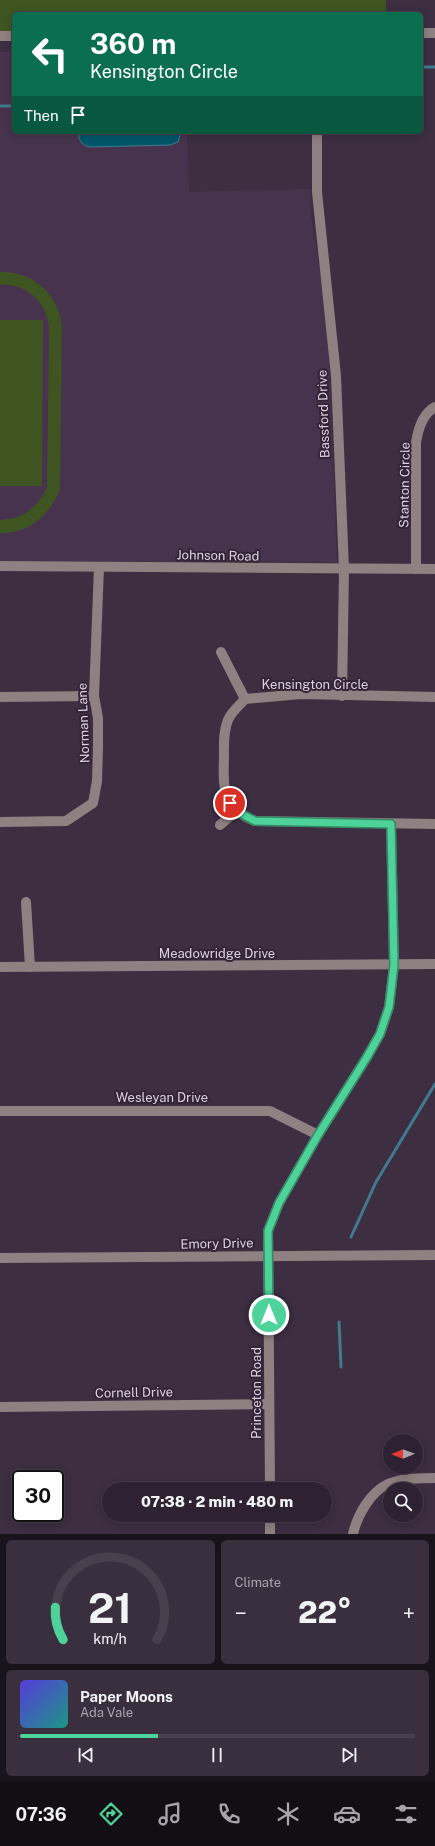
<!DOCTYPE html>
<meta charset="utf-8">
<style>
:root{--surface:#2e2232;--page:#3a2f3e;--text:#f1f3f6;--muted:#a7a4ac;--line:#493f4d;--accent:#4dd39a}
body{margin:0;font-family:"Public Sans",sans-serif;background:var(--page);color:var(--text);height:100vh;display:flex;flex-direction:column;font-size:15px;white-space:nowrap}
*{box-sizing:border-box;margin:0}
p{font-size:13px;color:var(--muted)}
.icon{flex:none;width:22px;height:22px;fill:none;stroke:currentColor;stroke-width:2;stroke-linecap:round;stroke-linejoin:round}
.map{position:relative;height:1534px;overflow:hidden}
.details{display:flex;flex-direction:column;gap:6px;padding:6px;background:#19131c;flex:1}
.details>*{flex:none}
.hud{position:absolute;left:12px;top:12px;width:411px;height:122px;border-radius:6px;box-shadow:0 2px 10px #0003,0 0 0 1px var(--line);background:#0b6e4f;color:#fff;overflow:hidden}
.needle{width:26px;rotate:269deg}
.controls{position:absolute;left:383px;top:1434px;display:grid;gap:8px}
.controls a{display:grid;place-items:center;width:40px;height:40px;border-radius:50%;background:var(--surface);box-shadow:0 2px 10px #0003,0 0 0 1px var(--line);font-size:20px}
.speed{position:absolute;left:12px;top:1470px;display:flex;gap:8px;font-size:20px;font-weight:700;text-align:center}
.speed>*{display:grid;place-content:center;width:52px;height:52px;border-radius:50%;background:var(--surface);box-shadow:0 2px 10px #0003,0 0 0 1px var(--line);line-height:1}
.speed .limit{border:2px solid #111;border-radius:6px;background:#fff;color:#111}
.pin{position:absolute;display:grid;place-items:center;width:34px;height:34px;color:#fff;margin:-17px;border:2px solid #fff;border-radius:50%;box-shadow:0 1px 4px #0007}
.me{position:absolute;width:44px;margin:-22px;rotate:0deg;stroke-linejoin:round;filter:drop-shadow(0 0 3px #0008)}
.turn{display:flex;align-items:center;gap:14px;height:84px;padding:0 12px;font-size:18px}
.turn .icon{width:52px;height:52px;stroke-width:2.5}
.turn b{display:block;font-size:28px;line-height:34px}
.then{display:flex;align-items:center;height:38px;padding:0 12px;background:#0003;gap:8px;font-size:15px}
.big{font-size:30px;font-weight:800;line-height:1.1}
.details .card{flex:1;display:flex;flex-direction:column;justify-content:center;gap:6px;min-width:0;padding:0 14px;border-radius:6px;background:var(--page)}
.details .dial{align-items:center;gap:0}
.dial svg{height:104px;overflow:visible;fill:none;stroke:var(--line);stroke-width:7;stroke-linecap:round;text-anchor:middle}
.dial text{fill:var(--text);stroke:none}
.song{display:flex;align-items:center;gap:12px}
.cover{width:48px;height:48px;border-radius:6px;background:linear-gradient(135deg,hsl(250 70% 55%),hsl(170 70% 35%))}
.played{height:4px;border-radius:2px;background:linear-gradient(90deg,var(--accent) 35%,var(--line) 35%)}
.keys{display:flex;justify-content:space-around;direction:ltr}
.heat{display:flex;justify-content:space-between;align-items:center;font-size:22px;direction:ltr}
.details .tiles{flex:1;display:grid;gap:6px;grid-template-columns:1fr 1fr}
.card:last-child{grid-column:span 2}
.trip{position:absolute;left:102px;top:1482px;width:230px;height:40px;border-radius:20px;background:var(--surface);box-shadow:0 2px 10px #0003,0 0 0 1px var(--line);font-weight:800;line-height:40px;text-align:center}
.tabs{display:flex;height:64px;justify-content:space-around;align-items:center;background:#120e14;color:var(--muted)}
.tabs .icon{width:28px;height:28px}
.tabs .selected{color:var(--accent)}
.tabs b{font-size:18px;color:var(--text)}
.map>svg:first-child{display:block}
.built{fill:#47334d}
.green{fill:#3e5521}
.water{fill:#00566a;stroke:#427b8d}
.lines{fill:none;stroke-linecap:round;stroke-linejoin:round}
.stream{stroke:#427b8d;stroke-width:3}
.minor{stroke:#8f8081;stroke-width:10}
.route-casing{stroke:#328964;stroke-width:10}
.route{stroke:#4dd39a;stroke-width:7}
.labels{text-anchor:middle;stroke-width:4;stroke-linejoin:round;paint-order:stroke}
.street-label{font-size:13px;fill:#dcd2df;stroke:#332437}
</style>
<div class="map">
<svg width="435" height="1534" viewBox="0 0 435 1534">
<rect width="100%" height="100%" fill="#3d2e42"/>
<polygon class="built" points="0,52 14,52 14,132 187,132 189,192 310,189 311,217 325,303 328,337 337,562 0,561"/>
<g class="green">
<polygon points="0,0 386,0 386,14 14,14 14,36 0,36"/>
<path d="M0,272c34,-1 60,23 62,57l-2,160c-10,26 -31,45 -60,44v-13c23,-1 38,-12 47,-33l2,-158c-1,-26 -23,-47 -49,-44z"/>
<polygon points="0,320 43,320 42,486 0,486"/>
</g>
<path class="water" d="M78,132h103l-3,10 -8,3 -80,2c-9,-2 -11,-7 -12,-15z"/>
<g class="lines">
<g class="stream">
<polyline points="421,67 435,67"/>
<polyline points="0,106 14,106"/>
<polyline points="351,1237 376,1182 435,1084"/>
<polyline points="339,1322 341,1367"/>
</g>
<g class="minor">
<polyline points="421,33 435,33"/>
<polyline points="0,36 14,36"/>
<polyline points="317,132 317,192 336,376 344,569 342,696"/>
<polyline points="0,566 435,569"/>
<path d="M416,569v-126c2,-14 6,-29 19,-36"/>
<polyline points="221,652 245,699"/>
<polyline points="0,697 94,696"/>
<path d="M435,697l-134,-3 -56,5c-5,6 -14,13 -17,21 -5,12 -4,24 -4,36 -1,32 -2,52 31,65l180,3"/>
<polyline points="0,822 66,821 93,803 97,781 98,748 98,718 94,696 99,567"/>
<polyline points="220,825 236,811"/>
<polyline points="26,902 30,967"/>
<polyline points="0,967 435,964"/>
<polyline points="0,1111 270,1111 318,1135"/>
<polyline points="0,1258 435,1255"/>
<polyline points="0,1407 269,1404"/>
<polyline points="270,1489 268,1231 279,1203 318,1135 367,1057 380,1034 389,1007 394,965 391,824"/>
<polyline points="270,1515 270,1534"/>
<path d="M353,1534c4,-18 17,-42 35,-50 15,-6 32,-6 47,-6"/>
</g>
</g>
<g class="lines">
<g class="route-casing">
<polyline id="route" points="230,803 236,811 255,821 391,824 394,965 389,1007 380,1034 367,1057 318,1135 279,1203 268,1231 269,1315"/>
</g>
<use href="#route" class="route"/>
</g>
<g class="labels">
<g class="street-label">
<text transform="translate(323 414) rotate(-92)" y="5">Bassford Drive</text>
<text transform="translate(404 485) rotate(-89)" y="5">Stanton Circle</text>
<text transform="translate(218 555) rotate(1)" y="5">Johnson Road</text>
<text x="315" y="689">Kensington Circle</text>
<text transform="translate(83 723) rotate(-92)" y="5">Norman Lane</text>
<text x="217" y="958">Meadowridge Drive</text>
<text x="162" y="1102">Wesleyan Drive</text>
<text transform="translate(217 1243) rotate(-1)" y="5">Emory Drive</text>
<text transform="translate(134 1392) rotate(-1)" y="5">Cornell Drive</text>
<text transform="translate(256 1393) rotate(-90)" y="5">Princeton Road</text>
</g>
</g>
</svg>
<div class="controls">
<a><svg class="needle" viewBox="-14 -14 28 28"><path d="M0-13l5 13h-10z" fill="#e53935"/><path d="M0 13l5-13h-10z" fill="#a7a4ac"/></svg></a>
<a><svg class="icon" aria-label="search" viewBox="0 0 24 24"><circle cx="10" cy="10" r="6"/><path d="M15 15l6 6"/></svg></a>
</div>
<div class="speed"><div class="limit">30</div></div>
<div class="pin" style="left:230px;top:803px;background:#d93025"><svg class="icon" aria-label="arrive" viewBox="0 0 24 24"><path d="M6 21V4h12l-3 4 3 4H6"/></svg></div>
<svg class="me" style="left:269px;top:1315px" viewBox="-20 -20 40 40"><circle r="17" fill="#4dd39a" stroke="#fff" stroke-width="3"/><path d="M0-11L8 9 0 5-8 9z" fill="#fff"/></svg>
<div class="trip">07:38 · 2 min · 480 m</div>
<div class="hud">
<div class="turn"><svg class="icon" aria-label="left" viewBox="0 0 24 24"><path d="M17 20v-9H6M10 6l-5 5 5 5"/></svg><div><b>360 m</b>Kensington Circle</div></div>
<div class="then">Then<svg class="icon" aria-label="arrive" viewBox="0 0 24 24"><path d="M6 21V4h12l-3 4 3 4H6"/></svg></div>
</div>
</div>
<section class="details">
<div class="tiles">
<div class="card dial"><svg viewBox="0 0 100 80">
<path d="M14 69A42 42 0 1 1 86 69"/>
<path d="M14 69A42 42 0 0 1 8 44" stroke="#4dd39a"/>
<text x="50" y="56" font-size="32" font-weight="700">21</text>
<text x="50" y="72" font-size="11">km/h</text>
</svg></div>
<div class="card"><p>Climate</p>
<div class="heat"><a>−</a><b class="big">22°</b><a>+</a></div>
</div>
<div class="card">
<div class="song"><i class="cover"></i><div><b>Paper Moons</b><p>Ada Vale</p></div></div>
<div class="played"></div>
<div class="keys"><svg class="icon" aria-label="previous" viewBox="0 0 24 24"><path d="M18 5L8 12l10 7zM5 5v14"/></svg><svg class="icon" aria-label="pause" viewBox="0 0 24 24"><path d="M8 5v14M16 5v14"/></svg><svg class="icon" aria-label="next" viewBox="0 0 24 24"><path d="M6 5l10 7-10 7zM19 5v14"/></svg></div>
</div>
</div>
</section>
<nav class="tabs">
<b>07:36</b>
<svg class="icon selected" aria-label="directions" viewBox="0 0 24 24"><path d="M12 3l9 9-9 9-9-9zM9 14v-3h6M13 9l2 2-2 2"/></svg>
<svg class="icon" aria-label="music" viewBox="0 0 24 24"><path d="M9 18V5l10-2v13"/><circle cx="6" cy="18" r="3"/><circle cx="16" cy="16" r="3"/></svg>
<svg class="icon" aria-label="phone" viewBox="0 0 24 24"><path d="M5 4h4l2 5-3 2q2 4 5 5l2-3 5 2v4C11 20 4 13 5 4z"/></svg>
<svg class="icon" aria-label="climate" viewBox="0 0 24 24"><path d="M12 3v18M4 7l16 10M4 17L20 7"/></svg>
<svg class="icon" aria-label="car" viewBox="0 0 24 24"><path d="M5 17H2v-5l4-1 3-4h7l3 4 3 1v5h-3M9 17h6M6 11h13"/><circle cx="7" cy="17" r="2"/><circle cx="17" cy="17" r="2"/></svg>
<svg class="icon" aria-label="filters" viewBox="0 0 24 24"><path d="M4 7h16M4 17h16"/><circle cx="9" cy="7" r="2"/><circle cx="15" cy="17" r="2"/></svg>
</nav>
